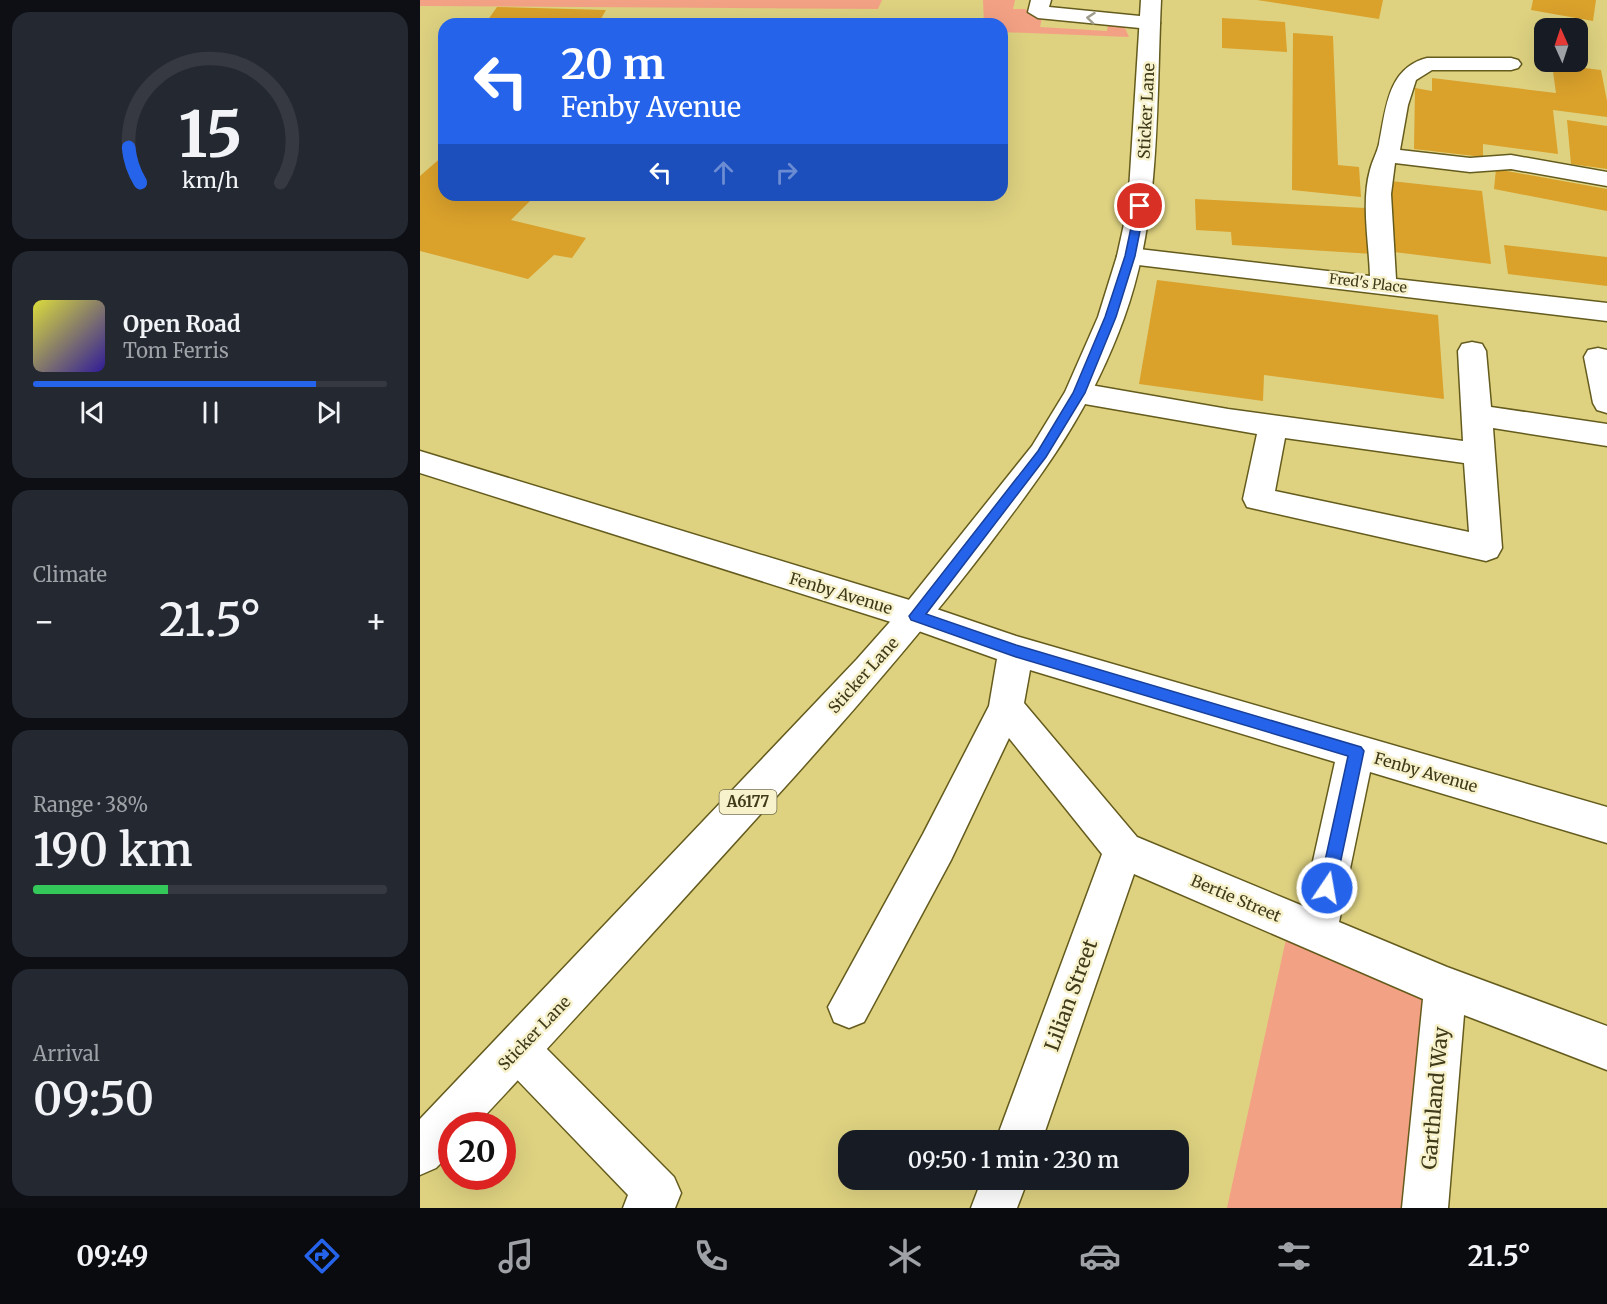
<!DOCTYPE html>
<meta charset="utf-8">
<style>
:root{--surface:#171b24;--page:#242831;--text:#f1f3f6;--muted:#9ea1a6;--line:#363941;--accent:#2563eb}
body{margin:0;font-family:Merriweather,serif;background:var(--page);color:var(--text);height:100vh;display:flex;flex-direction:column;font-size:22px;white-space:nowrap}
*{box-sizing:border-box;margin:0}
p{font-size:20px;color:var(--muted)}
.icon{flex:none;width:33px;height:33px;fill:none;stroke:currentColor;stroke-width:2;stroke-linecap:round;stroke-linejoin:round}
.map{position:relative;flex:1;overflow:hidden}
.drawer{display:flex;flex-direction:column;gap:12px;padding:12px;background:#0d0f14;width:420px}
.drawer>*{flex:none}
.banner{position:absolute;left:18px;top:18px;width:570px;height:183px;border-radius:18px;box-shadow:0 6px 24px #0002;background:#2563eb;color:#fff;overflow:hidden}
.needle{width:39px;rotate:357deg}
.controls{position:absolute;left:1114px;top:18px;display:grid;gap:12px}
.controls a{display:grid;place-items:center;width:54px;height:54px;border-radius:12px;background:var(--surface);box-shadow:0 6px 24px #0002;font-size:30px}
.speed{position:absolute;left:18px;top:1112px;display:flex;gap:12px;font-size:30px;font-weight:700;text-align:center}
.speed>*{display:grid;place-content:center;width:78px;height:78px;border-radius:50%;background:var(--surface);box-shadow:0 6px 24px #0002;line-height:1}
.speed .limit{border:9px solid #d22;background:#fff;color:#111}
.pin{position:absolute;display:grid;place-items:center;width:51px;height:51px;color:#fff;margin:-26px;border:3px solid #fff;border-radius:50%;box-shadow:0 2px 6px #0007}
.me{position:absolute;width:66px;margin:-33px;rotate:12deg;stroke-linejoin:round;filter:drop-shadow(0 0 4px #0008)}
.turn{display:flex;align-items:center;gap:21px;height:126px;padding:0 24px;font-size:27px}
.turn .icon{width:78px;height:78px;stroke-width:2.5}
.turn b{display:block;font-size:42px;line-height:51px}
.lanes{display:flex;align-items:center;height:57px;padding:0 24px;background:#0003;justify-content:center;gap:30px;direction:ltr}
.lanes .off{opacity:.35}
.big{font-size:45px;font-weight:600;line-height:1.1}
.drawer .tile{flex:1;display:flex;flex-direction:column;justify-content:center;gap:9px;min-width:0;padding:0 21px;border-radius:18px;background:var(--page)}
.drawer .dial{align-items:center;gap:0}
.dial svg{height:156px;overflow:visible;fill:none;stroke:var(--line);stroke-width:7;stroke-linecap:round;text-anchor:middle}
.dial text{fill:var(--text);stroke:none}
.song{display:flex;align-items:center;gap:18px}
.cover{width:72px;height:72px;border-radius:9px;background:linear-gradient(135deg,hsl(60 70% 55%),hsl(250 70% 35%))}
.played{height:6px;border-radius:3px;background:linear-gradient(90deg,var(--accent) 80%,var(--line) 80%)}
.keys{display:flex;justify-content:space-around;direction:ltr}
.heat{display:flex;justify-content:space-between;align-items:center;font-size:33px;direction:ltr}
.charge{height:9px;border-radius:4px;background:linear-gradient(90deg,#34c759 38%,var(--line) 0)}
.trip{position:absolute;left:418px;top:1130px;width:351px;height:60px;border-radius:18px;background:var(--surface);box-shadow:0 6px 24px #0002;font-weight:600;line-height:60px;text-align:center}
.tab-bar{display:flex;height:96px;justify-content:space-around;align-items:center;background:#090b0e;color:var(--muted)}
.tab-bar .icon{width:42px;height:42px}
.tab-bar .current{color:var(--accent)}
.tab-bar b{font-size:27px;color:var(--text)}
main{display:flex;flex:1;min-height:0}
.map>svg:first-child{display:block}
.green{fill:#f3a184}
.building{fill:#daa12b}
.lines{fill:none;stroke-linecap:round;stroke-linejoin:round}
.minor-casing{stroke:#645b1d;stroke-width:3}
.highway-casing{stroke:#645b1d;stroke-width:3}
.minor{fill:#fff;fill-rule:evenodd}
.highway{fill:#fff;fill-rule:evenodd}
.oneway{stroke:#9f9c8c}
.route{fill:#2563eb;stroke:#184099;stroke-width:1.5}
.labels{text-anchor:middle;stroke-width:5;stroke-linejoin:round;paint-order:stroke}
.far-street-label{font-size:14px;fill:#3f3a19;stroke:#f7f2cb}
.shield{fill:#f7f2cb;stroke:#76714e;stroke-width:1.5}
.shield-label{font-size:15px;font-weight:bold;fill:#3f3a19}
.street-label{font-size:16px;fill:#3f3a19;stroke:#f7f2cb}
.near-street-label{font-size:20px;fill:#3f3a19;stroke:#f7f2cb}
</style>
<main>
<section class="drawer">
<div class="tile dial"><svg viewBox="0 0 100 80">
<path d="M14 69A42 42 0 1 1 86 69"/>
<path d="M14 69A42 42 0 0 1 8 51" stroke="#2563eb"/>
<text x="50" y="56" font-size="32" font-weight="700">15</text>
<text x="50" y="72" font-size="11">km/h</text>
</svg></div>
<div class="tile">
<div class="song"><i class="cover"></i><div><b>Open Road</b><p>Tom Ferris</p></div></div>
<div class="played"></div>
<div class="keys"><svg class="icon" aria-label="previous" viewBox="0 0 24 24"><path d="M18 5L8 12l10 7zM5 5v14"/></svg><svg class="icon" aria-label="pause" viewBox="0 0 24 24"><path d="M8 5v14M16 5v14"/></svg><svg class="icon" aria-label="next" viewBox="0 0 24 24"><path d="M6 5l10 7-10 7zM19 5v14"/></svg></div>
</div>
<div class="tile"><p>Climate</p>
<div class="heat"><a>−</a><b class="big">21.5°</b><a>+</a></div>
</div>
<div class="tile"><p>Range · 38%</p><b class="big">190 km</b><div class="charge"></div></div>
<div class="tile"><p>Arrival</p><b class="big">09:50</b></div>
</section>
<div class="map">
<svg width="1187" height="1208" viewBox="0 0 1187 1208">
<rect width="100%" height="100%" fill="#ded281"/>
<g class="green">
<polygon points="0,0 462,0 458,9 0,6"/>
<polygon points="563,0 595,0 593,9 605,9 622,18 620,27 687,31 688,25 694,24 705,28 709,37 582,32 582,24 564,24"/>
<polygon points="870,921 1025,987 1005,1208 807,1208"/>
</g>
<g class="building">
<polygon points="837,0 963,0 959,19"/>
<polygon points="1113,0 1176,0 1173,21 1111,10"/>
<polygon points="77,7 186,10 178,24 65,24"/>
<polygon points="802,18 865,22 867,52 802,48"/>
<polygon points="873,33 913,36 918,165 939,167 941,197 872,190"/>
<polygon points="1132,64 1181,70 1187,101 1187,117 1133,110 1138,154 1063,144 1063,157 994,149 995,88 1012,91 1012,78 1136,93"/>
<polygon points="1147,120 1187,126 1187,169 1151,164"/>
<polygon points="24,155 24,195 116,195 91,220 166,238 152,258 134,255 108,279 0,251 0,176"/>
<polygon points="1076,169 1187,189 1187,211 1074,189"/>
<polygon points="971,181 1062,191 1071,264 974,252"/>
<polygon points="775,199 945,208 953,254 812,245 811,232 776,230"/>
<polygon points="1084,245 1187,257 1187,286 1088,274"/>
<polygon points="737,280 1018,315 1024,399 844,375 843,401 719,384"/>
</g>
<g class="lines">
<g class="minor-casing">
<g id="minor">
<polygon points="611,0 631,0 629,7 730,17 737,19 740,23 737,27 730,29 618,18 608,12"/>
<path d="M1007,58h84l7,2 3,4 -3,4 -7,2h-79l-16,10 -8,25 -8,45 70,8 41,-3 96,17v14l-96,-17 -41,3 -75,-9 -4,31 5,85 211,24v18l-477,-57 -9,-2 -4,-6 4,-6 9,-2 240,28c-1,-33 -9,-74 0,-106 2,-9 7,-17 9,-26 7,-34 8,-76 48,-86z"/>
<path d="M1052,342l10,2 4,7 5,56 116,17v22l-114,-18 9,120 -5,9 -11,4 -239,-54 -4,-8 14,-65 -178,-31 -10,-3 -4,-7 4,-7 10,-3 149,26 235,32 -5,-90 4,-7zM865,438l179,25 5,69 -194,-41z"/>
<polygon points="1178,348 1187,350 1187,413 1177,410 1173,403 1164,357 1168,350"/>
<path d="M0,451l496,151 100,34 591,171v36l-237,-71 -31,150 108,45 160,59v44l-143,-55 -16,193h-46l21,-209 -289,-125 -92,266h-46l106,-286 -93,-116 -58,122 -87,162 -15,6 -15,-6 -6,-15 95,-173 66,-128 8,-47 -84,-30 -493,-156zM610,670l305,92 -32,144 -166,-69 -113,-134z"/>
<polygon points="98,1028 113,1035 254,1177 261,1193 255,1208 203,1208 208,1195 83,1065 76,1050 83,1035"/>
<polygon points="562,1179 608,1179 597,1208 551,1208"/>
</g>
</g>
<g class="highway-casing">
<path id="highway" d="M721,0h20c-5,107 0,216 -37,318 -33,91 -78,152 -136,228 -61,80 -126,155 -193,230 -106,117 -211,234 -319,349h-24v27l-16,16 -16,7v-56l437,-460 47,-53 128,-160 33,-54 33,-75 19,-61 11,-50z"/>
</g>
<use href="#minor" class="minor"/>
<use href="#highway" class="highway"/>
</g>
<defs><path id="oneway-chevron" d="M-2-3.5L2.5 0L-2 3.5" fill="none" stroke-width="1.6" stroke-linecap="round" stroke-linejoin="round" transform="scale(1.5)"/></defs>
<use class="oneway" href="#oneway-chevron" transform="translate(671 18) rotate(-174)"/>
<polygon class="route" points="716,204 725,206 715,256 696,317 665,393 626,457 506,614 596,645 941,747 944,751 915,888 913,893 907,896 901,893 899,888 928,756 596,657 491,620 489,616 618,451 653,393 685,317 705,256"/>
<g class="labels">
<g class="far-street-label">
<text transform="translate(948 283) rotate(7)" y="5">Fred's Place</text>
</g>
<rect class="shield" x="299.5" y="790" width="57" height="24" rx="4.5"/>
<g class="shield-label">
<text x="328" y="807">A6177</text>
</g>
<g class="street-label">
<text transform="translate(726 111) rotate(-87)" y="6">Sticker Lane</text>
<text transform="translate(421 593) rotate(17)" y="6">Fenby Avenue</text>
<text transform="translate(443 675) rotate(-48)" y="6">Sticker Lane</text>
<text transform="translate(1006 772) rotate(16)" y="6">Fenby Avenue</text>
<text transform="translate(816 898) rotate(23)" y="6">Bertie Street</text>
<text transform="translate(114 1033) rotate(-46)" y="6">Sticker Lane</text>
</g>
<g class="near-street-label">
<text transform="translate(651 995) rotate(-70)" y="7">Lilian Street</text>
<text transform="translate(1015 1098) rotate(-85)" y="7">Garthland Way</text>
</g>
</g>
</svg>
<div class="controls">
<a><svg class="needle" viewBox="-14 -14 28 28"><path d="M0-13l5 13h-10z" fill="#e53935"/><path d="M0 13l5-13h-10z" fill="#9ea1a6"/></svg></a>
</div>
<div class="speed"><div class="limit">20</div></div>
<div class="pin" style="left:720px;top:206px;background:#d93025"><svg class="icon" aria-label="arrive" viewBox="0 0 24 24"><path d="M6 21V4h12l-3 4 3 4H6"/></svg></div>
<svg class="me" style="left:907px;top:888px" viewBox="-20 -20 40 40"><circle r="17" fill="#2563eb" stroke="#fff" stroke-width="3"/><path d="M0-11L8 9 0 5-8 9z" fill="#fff"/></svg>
<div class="trip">09:50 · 1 min · 230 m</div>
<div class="banner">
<div class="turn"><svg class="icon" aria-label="left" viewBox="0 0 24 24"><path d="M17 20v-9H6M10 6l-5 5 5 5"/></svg><div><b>20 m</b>Fenby Avenue</div></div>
<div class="lanes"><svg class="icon" aria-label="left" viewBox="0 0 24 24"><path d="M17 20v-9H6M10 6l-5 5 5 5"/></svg><svg class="icon off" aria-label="ahead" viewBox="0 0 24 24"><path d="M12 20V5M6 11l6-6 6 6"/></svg><svg class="icon off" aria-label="right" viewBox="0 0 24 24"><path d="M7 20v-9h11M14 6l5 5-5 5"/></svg></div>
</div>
</div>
</main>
<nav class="tab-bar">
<b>09:49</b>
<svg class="icon current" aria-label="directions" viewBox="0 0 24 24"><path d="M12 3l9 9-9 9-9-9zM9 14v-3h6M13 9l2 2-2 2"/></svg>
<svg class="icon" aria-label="music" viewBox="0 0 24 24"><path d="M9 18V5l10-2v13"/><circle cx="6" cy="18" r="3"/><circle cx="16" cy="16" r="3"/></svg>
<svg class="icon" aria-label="phone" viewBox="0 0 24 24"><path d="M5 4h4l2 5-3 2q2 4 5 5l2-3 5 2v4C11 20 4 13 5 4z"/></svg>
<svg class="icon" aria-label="climate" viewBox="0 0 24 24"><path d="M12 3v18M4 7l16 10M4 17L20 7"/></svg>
<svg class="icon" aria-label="car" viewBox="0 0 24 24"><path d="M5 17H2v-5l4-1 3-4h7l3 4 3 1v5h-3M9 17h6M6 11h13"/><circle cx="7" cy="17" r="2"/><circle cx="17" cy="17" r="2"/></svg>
<svg class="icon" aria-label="filters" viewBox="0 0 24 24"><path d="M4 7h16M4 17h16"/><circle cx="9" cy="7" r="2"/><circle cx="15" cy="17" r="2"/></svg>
<b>21.5°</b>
</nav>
